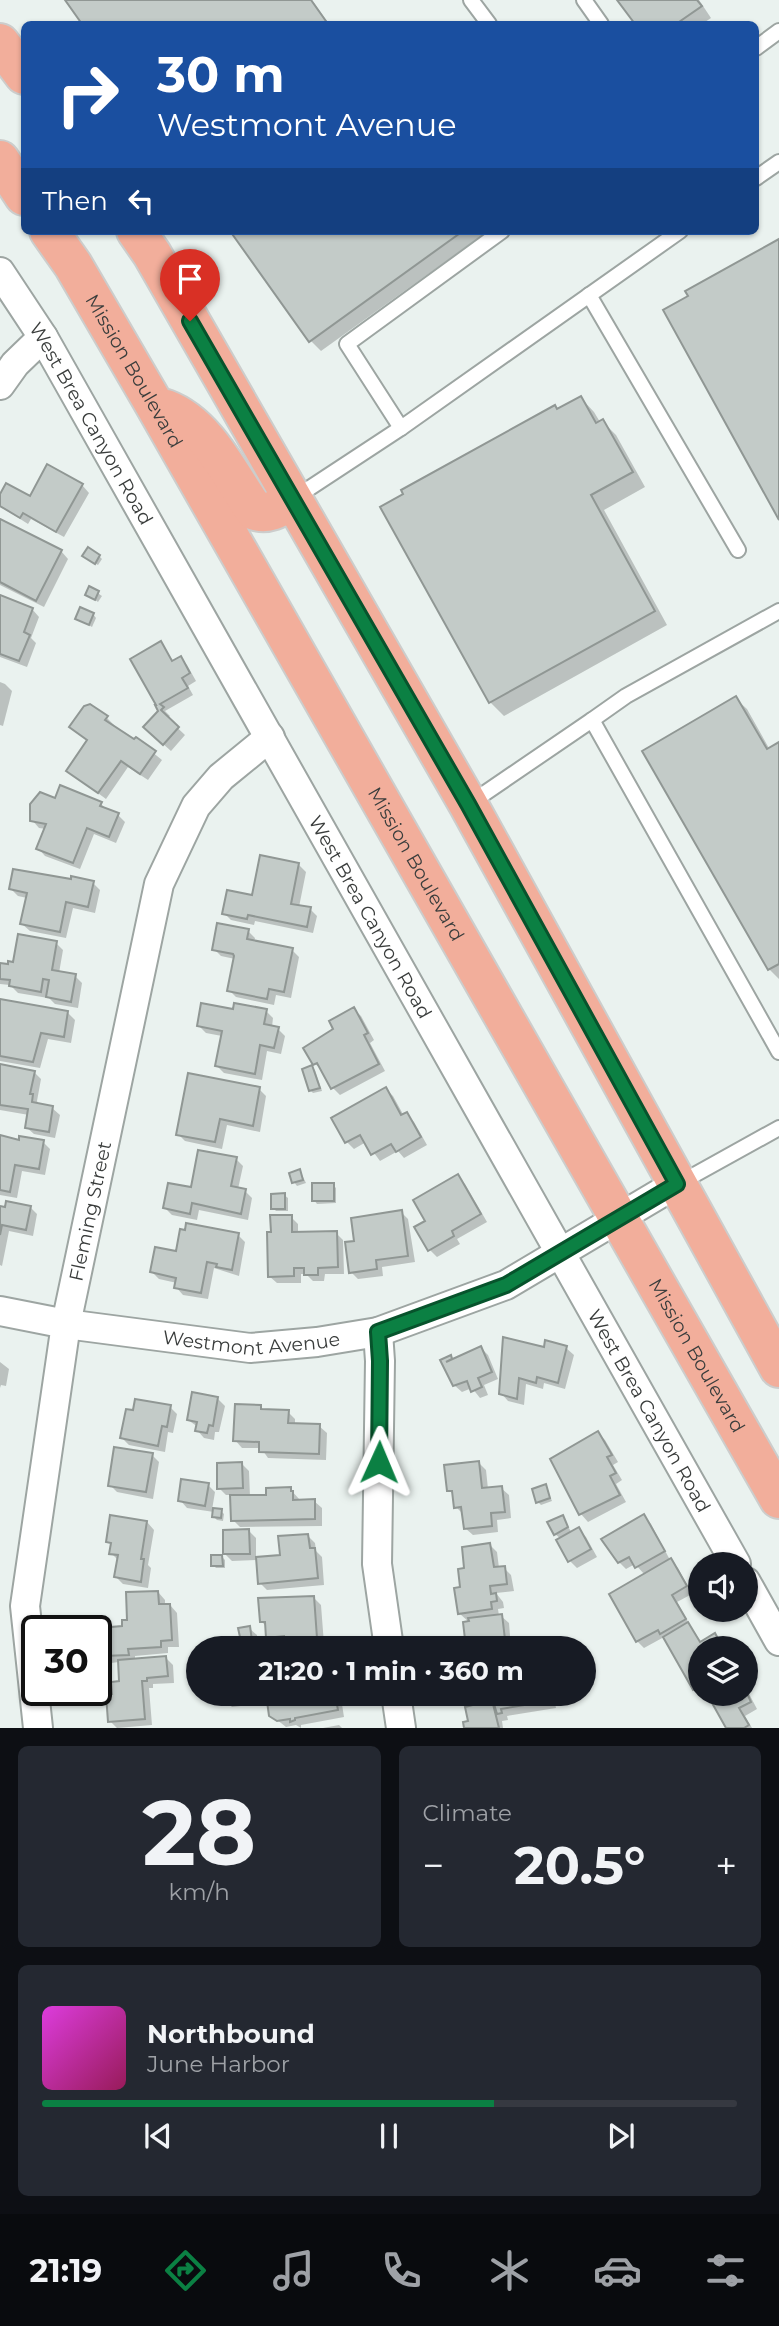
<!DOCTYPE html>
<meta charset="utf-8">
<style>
:root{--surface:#171b24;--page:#242831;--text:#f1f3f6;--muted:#9ea1a6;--line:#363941;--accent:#0b8043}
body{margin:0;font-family:Montserrat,sans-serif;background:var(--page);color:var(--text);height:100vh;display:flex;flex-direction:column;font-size:26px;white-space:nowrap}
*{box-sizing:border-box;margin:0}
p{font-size:23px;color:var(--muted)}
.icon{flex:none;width:38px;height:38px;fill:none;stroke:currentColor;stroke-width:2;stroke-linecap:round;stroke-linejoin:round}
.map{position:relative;height:1728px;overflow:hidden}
.sheet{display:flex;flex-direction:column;gap:18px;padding:18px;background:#0d0f14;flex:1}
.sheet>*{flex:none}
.guide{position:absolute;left:21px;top:21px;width:738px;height:214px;border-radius:10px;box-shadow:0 2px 5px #0004;background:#1a4fa0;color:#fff;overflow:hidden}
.controls{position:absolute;left:688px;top:1552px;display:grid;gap:14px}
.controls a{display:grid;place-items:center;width:70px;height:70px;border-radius:50%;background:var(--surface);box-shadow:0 2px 5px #0004;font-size:35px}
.speed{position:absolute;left:21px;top:1615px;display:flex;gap:14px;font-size:35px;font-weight:700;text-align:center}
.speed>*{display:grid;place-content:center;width:91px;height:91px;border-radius:50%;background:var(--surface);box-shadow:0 2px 5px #0004;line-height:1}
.speed .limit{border:4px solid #111;border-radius:10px;background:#fff;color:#111}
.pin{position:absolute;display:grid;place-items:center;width:60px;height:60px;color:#fff;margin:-72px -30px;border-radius:50% 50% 50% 0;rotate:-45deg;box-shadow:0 0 7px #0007}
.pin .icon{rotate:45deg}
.me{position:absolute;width:77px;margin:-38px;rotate:1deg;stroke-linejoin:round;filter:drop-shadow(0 0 5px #0008)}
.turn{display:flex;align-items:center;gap:24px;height:147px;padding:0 21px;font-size:32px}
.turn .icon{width:91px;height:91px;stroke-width:2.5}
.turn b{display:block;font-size:49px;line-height:60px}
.then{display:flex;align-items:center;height:66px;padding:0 21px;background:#0003;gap:14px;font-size:26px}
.big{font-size:52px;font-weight:700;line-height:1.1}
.sheet .widget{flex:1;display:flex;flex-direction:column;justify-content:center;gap:10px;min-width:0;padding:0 24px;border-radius:10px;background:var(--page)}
.sheet .dial{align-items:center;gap:0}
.dial b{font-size:91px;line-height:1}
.song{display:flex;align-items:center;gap:21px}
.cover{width:84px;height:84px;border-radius:10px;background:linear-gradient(135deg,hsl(300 70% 55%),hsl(330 70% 35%))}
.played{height:7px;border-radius:4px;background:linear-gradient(90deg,var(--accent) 65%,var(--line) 65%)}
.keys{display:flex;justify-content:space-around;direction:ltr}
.heat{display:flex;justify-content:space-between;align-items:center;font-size:38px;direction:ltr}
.sheet .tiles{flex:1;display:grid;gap:18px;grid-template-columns:1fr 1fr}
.widget:last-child{grid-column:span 2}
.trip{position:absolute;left:186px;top:1636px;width:410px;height:70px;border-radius:35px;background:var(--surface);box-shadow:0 2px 5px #0004;font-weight:700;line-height:70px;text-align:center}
.menu{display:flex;height:112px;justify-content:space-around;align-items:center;background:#090b0e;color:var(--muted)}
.menu .icon{width:49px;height:49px}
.menu .on{color:var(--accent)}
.menu b{font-size:32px;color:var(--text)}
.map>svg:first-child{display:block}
.shadow{fill:#0003}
.building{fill:#c3cbc8;stroke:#909794;stroke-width:2}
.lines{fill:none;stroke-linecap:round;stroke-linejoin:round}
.service-casing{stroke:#9da5a2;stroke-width:18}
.minor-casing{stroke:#9da5a2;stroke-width:32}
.primary-casing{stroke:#cccdcc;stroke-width:42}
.service{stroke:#fff;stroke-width:14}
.minor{stroke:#fff;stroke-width:28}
.primary{stroke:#f2ae9b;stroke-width:38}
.route-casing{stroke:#07532c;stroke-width:18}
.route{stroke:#0b8043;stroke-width:12}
.labels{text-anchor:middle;stroke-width:7;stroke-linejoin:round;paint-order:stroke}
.street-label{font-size:19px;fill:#3a3d3c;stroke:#f9fffd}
</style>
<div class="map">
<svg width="779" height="1728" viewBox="0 0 779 1728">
<rect width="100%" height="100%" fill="#eaf2ef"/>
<g class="shadow">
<polygon points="67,0 312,0 329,24 84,24"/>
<polygon points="619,0 699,0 711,18 702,24 637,24"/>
<polygon points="232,231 488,231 321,351 310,340"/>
<polygon points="581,398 594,412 600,422 602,421 616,435 645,487 604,510 667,625 504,716 490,702 558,411"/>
<polygon points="82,485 89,493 64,537 31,519 28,524 0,506 0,497 31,498"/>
<polygon points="0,521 61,551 68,559 44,607 0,585"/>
<polygon points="99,556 102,559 98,565 87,559"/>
<polygon points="90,588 102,596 98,602 87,594"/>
<polygon points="0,597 32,609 39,617 31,638 36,643 27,667 0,657"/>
<polygon points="93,614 96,618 92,627 77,618"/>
<polygon points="161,644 174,662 180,658 187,665 196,681 188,686 193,695 165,711 170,716 167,718 185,735 171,751 152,734 160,711"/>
<polygon points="0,682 5,684 12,691 3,726 0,725"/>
<polygon points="736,699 747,709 770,750 779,745 779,979 769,969"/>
<polygon points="107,718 114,725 112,727 134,742 136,739 162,760 148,780 128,767 106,799 68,771 88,741 71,727"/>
<polygon points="56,800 101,804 108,811 118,815 125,822 116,843 94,834 80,869 45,856 38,848 46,829 39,828 32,820"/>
<polygon points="299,865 306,872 299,907 310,909 317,916 313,933 255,921 254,925 231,920 224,913 253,897"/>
<polygon points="93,883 100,890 95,913 73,908 66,938 30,931 22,924 27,898 18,896 11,889"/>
<polygon points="248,931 255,938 254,943 292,950 299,957 291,998 276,995 274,1005 236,997 229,990 235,959 221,956 214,949"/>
<polygon points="56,943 63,950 59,973 75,976 82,983 78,1008 55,1004 48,997 48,998 18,993 10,985 0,984 0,965 15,964"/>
<polygon points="0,1000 68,1013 75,1020 71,1043 48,1039 40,1068 0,1061"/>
<polygon points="353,1009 361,1016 374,1040 370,1043 385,1071 340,1095 333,1088 323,1070 315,1064 335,1030"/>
<polygon points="235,1011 266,1011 273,1018 272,1027 278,1029 285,1036 281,1054 267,1051 262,1080 224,1073 217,1066 222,1036 206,1033 199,1026"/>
<polygon points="0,1066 34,1072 41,1079 37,1101 39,1105 52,1108 60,1115 55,1138 34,1134 26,1127 29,1115 0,1110"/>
<polygon points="312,1067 315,1070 322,1091 313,1093 310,1090"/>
<polygon points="259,1089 266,1096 260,1132 227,1125 222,1149 185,1141 178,1134"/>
<polygon points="386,1089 393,1096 404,1116 407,1115 414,1122 427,1145 404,1158 398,1151 380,1161 366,1142 354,1149 347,1142"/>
<polygon points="0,1138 20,1142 43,1142 50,1149 45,1175 22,1171 17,1198 0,1195"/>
<polygon points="236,1159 243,1166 238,1189 245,1191 252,1198 248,1220 199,1210 197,1220 172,1215 165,1208"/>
<polygon points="300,1171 306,1183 297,1186 294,1182"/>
<polygon points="457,1177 465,1184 487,1222 457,1239 460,1244 437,1257 430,1250 417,1227 427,1221"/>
<polygon points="333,1185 336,1188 336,1203 317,1204 314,1200"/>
<polygon points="284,1195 288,1198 288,1211 276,1211 273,1208"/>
<polygon points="30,1207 37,1214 33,1236 9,1231 2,1266 0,1265 0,1208"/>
<polygon points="401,1212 408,1219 415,1262 382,1267 383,1276 358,1279 351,1272 356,1242"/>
<polygon points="291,1217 298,1224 298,1233 336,1233 343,1240 344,1274 325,1274 324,1281 313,1281 306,1274 301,1274 301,1283 277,1283 269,1276 272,1233"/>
<polygon points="238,1235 245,1242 239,1276 214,1268 208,1299 183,1295 176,1287 177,1283 159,1279 152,1272 177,1253"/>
<polygon points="481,1348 488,1355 498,1379 484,1385 488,1395 480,1398 472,1388 462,1392 454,1385 442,1361 450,1357 454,1361"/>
<polygon points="566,1348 574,1355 565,1389 544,1383 543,1389 526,1384 524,1405 508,1401 501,1393 545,1349"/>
<polygon points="0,1362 9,1369 6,1386 1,1385 0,1388"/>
<polygon points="218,1399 225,1406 219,1432 215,1432 214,1440 204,1438 197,1430 198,1427 188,1420"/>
<polygon points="260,1406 265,1411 288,1412 295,1419 295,1425 319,1426 327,1433 326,1460 268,1458 261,1448 242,1448 235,1440"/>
<polygon points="170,1407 177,1414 173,1433 168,1432 165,1452 129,1445 122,1438"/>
<polygon points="598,1433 605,1440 618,1462 613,1465 622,1480 616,1484 626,1502 588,1522 581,1514 552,1460"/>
<polygon points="152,1455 159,1462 153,1499 117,1492 110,1485"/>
<polygon points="479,1463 486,1470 488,1489 501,1488 509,1495 511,1518 497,1520 498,1532 473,1535 465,1528 464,1515 456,1507 455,1496 449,1490"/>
<polygon points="242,1464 249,1471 250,1497 268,1496 290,1489 300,1500 314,1501 322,1508 322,1526 240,1527 233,1520 232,1495 226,1495 219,1488"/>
<polygon points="208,1485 215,1492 212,1510 221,1511 224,1514 223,1521 217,1520 214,1517 214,1512 187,1508 180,1500"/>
<polygon points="545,1486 552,1501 541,1505 538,1502"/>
<polygon points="644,1516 651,1524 670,1560 678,1568 692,1594 677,1602 691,1627 702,1643 714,1636 725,1648 700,1648 700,1694 706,1694 702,1696 695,1689 664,1637 644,1648 637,1641 645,1575 635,1564 626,1569 619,1562"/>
<polygon points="562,1517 572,1533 578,1530 586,1537 597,1557 577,1568 570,1561 561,1539 555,1534"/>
<polygon points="147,1522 154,1530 148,1565 151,1568 148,1588 123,1584 116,1577 119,1561 111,1553 112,1546 108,1541"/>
<polygon points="249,1531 256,1538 256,1559 281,1557 308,1536 315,1543 316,1551 322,1557 324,1585 267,1590 260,1583 258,1560 232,1561 225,1554"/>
<polygon points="490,1545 497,1552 499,1568 504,1568 511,1575 514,1591 496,1593 503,1602 504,1608 498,1609 499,1616 501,1616 509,1623 511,1648 468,1648 465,1623 470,1623 459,1613 466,1570"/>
<polygon points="222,1557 225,1560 225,1568 216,1568 213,1565"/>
<polygon points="158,1592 165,1600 165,1606 170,1605 177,1613 179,1647 168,1647 168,1653 135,1656 135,1661 166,1658 173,1665 174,1683 153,1684 153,1688 149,1688 152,1725 117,1728 110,1721 114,1696 121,1682 119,1662 111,1663 104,1656 129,1622"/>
<polygon points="314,1598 321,1605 324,1644 293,1646 290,1643 275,1644 268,1637 267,1627 262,1622"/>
<polygon points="249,1628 257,1635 258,1648 229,1648 228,1640 242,1638"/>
<polygon points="554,1640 562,1648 533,1648 532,1647"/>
<polygon points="746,1688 757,1709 745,1716 752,1728 728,1728 709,1694 746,1694"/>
<polygon points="224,1694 265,1694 265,1700 268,1694 337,1694 341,1698 344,1717 301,1725 301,1728 296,1725 286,1727 271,1715 268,1703 232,1707 225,1700"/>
<polygon points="494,1694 553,1694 556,1708 507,1716 508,1720 502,1721 503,1728 466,1728 492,1702 497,1707"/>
<polygon points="339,1725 342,1728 323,1728"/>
</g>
<g class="building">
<polygon points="65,0 311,0 328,24 82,24"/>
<polygon points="617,0 697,0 702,6 676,24 635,24"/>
<polygon points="230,231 463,231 309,342"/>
<polygon points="779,239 779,520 663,310 688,296 685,291"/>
<polygon points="581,396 596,423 603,419 633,472 591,495 655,611 489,703 380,507 403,494 401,490 555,405 557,409"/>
<polygon points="47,464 83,484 56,532 23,513 20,518 0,506 0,494 6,483 30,496"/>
<polygon points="0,519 62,550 36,601 0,582"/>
<polygon points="88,547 100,555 95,564 82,556"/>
<polygon points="89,586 99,591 95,600 85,595"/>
<polygon points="0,595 33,608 24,632 30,635 19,661 0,654"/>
<polygon points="80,607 94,613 89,625 75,619"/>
<polygon points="161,641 172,661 181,656 190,673 182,678 188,688 160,704 164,707 161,710 179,727 163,745 143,727 158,711 155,705 156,705 130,659"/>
<polygon points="736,696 767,749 779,742 779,964 768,970 642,751"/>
<polygon points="90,704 108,716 105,720 134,739 136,737 156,751 140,774 121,761 98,793 66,771 87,740 69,727 84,706"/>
<polygon points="60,785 102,802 100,806 119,813 109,837 87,828 73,863 36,849 46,824 30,821 30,804 40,792 55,798"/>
<polygon points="260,855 299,863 291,904 311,907 307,927 248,915 247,919 222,914 227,890 252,895"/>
<polygon points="13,869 71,879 71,876 94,881 88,907 66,902 60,932 20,924 27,893 9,889"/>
<polygon points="217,923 249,929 247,939 293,948 284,992 269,989 267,999 227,991 234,956 233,954 212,950"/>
<polygon points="18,934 57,941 52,970 76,974 71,1002 46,997 49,980 43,979 41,992 9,986 10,980 0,979 0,963 8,964 8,961 13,962"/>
<polygon points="0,999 68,1011 64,1037 41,1033 33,1062 0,1056"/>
<polygon points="201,1003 233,1009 234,1003 267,1009 264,1024 279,1027 274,1048 260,1045 255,1074 215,1066 222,1031 197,1026"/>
<polygon points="354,1007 368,1033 364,1035 379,1064 331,1089 317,1063 313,1065 303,1048 333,1029 329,1021"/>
<polygon points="0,1064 35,1071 30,1094 33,1094 32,1102 53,1106 49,1132 25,1128 28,1109 0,1105"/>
<polygon points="312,1065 320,1088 309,1091 302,1069"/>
<polygon points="188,1073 260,1087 253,1126 220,1119 215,1142 176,1135"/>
<polygon points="386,1087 401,1115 407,1112 421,1137 396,1152 391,1144 371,1155 360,1135 345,1143 331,1118"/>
<polygon points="0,1135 19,1140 19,1136 44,1140 39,1169 15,1165 10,1192 0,1190"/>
<polygon points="198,1150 237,1157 231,1186 246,1189 241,1214 192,1203 190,1214 163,1208 168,1183 191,1187"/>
<polygon points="300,1169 303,1180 292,1183 289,1173"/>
<polygon points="458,1174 481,1214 452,1231 454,1236 428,1251 414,1227 425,1221 413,1200"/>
<rect x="312" y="1183" width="22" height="18"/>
<polygon points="285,1193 285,1209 271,1209 271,1194"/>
<polygon points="6,1201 31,1206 26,1230 2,1225 0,1235 0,1206 5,1207"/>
<polygon points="402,1210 408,1256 376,1260 377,1269 349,1273 345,1242 354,1241 351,1218"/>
<polygon points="270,1215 292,1215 292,1232 337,1231 338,1267 318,1268 318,1275 304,1275 304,1268 294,1268 294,1276 268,1277 267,1232 271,1232"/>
<polygon points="186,1223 239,1233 232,1270 216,1267 217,1264 207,1262 201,1293 174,1288 176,1278 150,1272 155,1247 176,1251 180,1229 185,1230"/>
<polygon points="503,1337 544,1347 545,1340 567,1346 558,1383 537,1377 536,1383 519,1378 517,1399 499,1394"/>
<polygon points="481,1346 492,1372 478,1378 482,1387 471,1392 467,1381 453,1386 440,1360 451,1355 452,1359 446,1362"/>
<polygon points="192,1392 218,1397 213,1426 209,1425 207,1433 195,1431 197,1422 187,1420"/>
<polygon points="135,1399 171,1405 167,1427 162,1426 158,1446 120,1438 126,1409 133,1410"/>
<polygon points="235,1404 261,1405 261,1409 289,1410 288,1423 320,1424 319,1454 259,1452 259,1442 233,1441"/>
<polygon points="598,1431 612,1455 607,1457 616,1473 610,1476 620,1495 579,1515 550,1459"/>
<polygon points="114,1447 153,1453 146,1492 108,1486"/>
<polygon points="479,1461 482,1488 502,1486 505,1512 491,1513 492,1526 464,1529 461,1507 454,1508 452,1491 447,1491 444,1465"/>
<polygon points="242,1462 243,1488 217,1489 217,1463"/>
<polygon points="181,1479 209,1483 205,1506 178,1501"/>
<polygon points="546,1484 550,1498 536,1503 532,1489"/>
<polygon points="291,1487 291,1491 293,1491 293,1500 315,1499 315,1519 231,1521 230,1495 266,1495 266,1488"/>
<polygon points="213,1508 222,1509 221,1518 212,1517"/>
<polygon points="644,1514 665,1551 635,1568 629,1557 618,1563 601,1539"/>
<polygon points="110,1515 147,1521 141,1559 144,1559 141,1582 114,1577 118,1555 109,1554 111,1543 106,1542"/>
<polygon points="563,1515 568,1527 554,1535 547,1522"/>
<polygon points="579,1527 591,1549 568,1562 556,1540"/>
<polygon points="249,1529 250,1554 223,1554 223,1530"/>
<polygon points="308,1534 310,1548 315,1548 318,1578 258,1584 256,1557 280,1555 278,1536"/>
<polygon points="490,1543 494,1567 505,1566 507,1584 490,1586 491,1594 496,1593 497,1601 491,1602 492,1609 458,1614 454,1588 460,1587 458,1569 464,1568 462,1547"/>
<polygon points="211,1555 222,1555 223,1566 211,1566"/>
<polygon points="671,1558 687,1586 672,1595 686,1619 660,1634 658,1630 636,1642 609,1594"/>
<polygon points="158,1591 159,1604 170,1604 172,1640 161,1641 161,1647 128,1649 129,1655 103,1656 100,1628 122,1626 122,1620 127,1620 126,1592"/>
<polygon points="314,1596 317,1638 284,1640 284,1636 266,1638 265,1622 260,1622 258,1598"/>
<polygon points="502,1614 506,1648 466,1648 463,1622 469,1621 468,1618"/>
<polygon points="688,1622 700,1642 715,1633 723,1648 700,1648 700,1686 693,1690 663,1637"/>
<polygon points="250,1626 253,1648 227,1648 226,1638 240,1637 238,1628"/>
<polygon points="555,1638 559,1648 531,1648 530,1646"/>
<polygon points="166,1656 168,1676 147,1678 147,1681 142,1681 145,1719 108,1722 106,1694 112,1694 111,1682 119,1681 118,1660"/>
<polygon points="746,1691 751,1702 739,1708 749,1725 744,1728 726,1728 707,1694 746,1694"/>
<polygon points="223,1694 259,1694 259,1696 223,1700"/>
<polygon points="266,1694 335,1694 338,1710 295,1718 295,1720 290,1722 290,1719 277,1721 269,1716"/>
<polygon points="491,1694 548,1694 549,1701 501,1709 502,1713 497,1714"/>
<polygon points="492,1700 499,1728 464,1728 463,1722 468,1721 465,1707"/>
</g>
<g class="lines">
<g class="service-casing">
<g id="service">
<polyline points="471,0 489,24"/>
<polyline points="584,0 601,24"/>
<polyline points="756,48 779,31"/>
<polyline points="756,178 779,162"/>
<polyline points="589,295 738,550"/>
<polyline points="401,428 347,344 502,231"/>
<polyline points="293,499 401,428 680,231"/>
<polyline points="592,720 626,696 779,611"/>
<polyline points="469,804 592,720 779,1052"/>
<polyline points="678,1184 779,1128"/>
</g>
</g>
<g class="minor-casing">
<g id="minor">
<path id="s1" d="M0,272l43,65 693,1227"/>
<polyline points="0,385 15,364 43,337"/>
<path id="s2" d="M0,1311l66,13 184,24 67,-6 61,-10 128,-47 170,-101"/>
<polyline points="378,1332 380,1361 377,1564 389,1648"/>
<polyline points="746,1582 779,1641"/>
<polyline points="396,1694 401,1728"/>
<path id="s3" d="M38,1728l-13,-122 41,-282 93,-440 37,-78 25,-29 49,-40"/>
</g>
</g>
<g class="primary-casing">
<g id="primary">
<polyline points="0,43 24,75"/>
<polyline points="0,160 24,196"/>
<path id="s4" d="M49,231l24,34 81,139 625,1095"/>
<polyline points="136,231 152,254 468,804 779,1368"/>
<path d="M166,409c42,16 64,67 89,102 15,4 24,-3 37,-11"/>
</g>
</g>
<use href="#service" class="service"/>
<use href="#minor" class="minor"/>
<use href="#primary" class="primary"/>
</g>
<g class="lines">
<g class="route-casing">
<polyline id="route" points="190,321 468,804 677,1184 506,1285 378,1332 380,1361 379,1462"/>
</g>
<use href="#route" class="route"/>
</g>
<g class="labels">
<g class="street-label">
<text dy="7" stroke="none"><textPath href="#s4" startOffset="164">Mission Boulevard</textPath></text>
<text dy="7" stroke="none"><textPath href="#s1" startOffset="177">West Brea Canyon Road</textPath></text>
<text dy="7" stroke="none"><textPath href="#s4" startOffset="732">Mission Boulevard</textPath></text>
<text dy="7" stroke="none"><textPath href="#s1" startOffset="744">West Brea Canyon Road</textPath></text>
<text dy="7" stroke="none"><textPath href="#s3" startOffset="523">Fleming Street</textPath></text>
<text dy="7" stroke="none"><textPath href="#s2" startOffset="254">Westmont Avenue</textPath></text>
<text dy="7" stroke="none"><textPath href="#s4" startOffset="1298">Mission Boulevard</textPath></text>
<text dy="7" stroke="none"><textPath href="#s1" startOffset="1311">West Brea Canyon Road</textPath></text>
</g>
</g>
</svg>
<div class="controls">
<a><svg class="icon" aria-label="sound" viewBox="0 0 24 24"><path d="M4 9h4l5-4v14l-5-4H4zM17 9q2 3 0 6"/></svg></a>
<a><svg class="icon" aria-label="layers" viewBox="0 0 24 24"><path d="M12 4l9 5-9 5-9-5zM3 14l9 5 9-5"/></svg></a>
</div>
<div class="speed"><div class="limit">30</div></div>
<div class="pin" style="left:190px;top:321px;background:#d93025"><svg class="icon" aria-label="arrive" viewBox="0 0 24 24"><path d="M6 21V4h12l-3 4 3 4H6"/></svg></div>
<svg class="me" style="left:379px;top:1462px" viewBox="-20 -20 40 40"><path d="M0-17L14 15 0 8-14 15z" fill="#0b8043" stroke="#fff" stroke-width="4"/></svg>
<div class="trip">21:20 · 1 min · 360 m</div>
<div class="guide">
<div class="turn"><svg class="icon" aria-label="right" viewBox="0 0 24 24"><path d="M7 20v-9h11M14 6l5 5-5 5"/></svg><div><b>30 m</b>Westmont Avenue</div></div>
<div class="then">Then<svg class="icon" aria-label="left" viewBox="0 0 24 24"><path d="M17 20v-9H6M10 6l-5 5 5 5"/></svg></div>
</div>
</div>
<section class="sheet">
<div class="tiles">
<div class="widget dial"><b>28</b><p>km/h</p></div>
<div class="widget"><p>Climate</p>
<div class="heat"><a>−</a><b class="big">20.5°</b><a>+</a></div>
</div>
<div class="widget">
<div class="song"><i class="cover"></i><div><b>Northbound</b><p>June Harbor</p></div></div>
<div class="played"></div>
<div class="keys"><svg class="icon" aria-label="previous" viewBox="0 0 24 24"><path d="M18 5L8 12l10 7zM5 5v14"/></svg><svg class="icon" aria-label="pause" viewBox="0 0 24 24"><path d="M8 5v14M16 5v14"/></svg><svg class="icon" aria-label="next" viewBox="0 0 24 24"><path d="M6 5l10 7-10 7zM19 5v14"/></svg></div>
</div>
</div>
</section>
<nav class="menu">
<b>21:19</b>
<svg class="icon on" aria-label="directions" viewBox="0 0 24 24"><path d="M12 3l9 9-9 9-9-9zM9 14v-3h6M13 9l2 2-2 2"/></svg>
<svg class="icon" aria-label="music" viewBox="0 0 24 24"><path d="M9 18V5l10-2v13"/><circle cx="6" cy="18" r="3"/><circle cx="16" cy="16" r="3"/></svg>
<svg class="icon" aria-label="phone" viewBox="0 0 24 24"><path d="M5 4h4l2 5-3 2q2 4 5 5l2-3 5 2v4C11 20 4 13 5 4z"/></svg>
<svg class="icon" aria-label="climate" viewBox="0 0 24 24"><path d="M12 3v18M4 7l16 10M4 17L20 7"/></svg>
<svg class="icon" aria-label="car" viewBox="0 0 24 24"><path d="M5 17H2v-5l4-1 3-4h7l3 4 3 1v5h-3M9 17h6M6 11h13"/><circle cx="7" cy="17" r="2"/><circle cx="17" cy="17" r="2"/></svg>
<svg class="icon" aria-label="filters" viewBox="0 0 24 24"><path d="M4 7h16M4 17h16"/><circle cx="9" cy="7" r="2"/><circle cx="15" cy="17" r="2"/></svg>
</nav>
